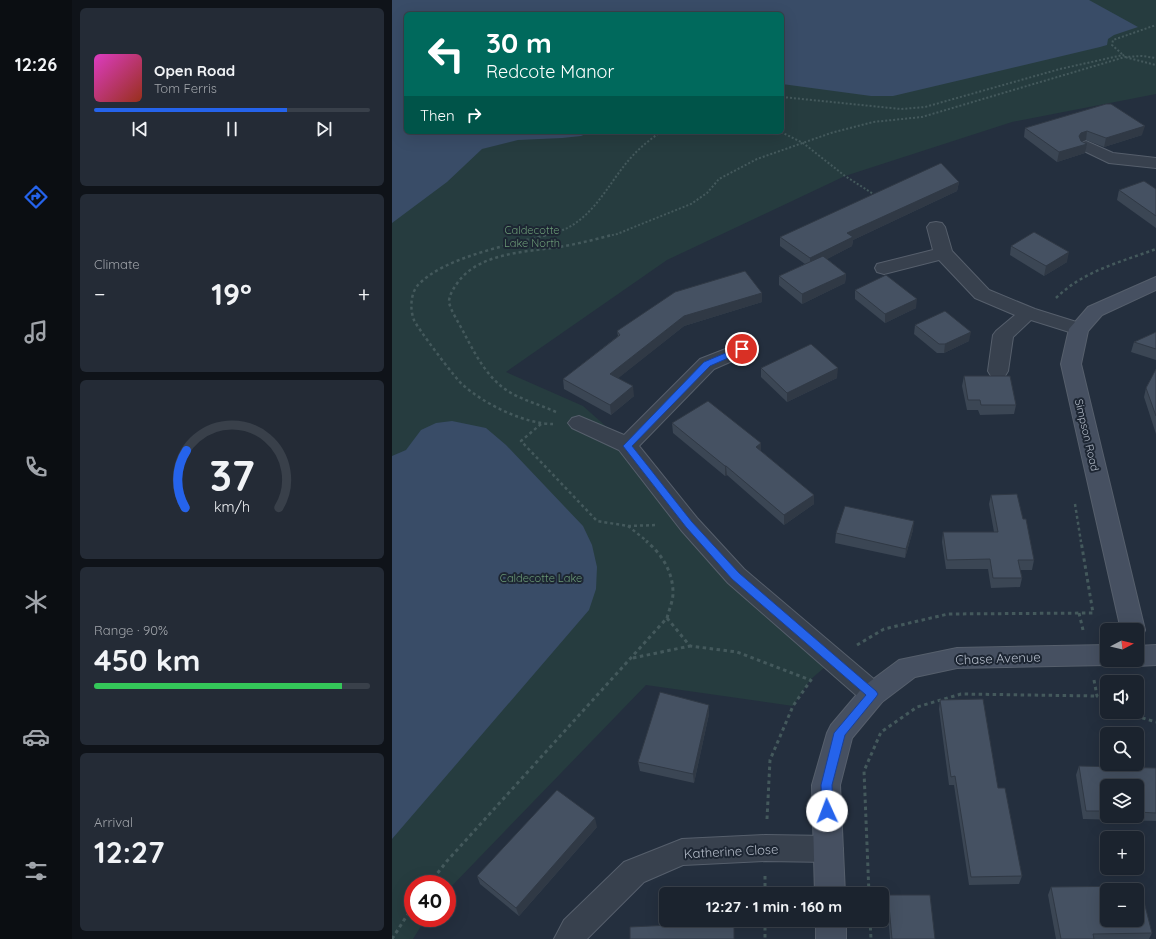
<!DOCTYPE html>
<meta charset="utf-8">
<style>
:root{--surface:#1b232e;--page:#242b36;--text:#f1f3f6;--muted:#a0a4aa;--line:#39404a;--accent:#2563eb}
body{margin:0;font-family:Quicksand,sans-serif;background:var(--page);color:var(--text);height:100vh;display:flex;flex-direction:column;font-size:15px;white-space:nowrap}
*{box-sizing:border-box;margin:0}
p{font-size:13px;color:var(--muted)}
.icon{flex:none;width:22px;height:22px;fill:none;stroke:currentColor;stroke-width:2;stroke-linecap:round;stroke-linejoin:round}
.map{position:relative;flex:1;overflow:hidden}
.side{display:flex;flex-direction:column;gap:8px;padding:8px;background:#0f1319;width:320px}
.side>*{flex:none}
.top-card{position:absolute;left:12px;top:12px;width:380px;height:122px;border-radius:6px;box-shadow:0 4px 16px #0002,0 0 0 1px var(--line);background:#00695c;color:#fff;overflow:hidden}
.needle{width:26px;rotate:83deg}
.tools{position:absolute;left:708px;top:623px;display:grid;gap:8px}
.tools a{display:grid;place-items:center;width:44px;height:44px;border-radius:6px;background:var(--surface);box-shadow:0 4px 16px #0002,0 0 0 1px var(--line);font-size:20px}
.speed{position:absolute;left:12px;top:875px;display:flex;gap:8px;font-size:20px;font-weight:700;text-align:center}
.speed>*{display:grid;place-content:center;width:52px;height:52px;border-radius:50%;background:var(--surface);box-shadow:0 4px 16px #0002,0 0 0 1px var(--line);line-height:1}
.speed .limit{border:6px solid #d22;background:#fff;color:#111}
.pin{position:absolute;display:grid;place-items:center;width:34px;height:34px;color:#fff;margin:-17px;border:2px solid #fff;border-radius:50%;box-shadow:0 1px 4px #0007}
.me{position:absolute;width:44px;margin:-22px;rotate:358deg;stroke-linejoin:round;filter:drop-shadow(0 0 3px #0008)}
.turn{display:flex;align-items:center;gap:14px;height:84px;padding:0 16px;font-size:18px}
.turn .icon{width:52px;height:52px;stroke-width:2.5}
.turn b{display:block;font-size:28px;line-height:34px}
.then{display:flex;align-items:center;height:38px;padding:0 16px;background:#0003;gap:8px;font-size:15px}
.big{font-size:30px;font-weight:700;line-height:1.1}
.side .widget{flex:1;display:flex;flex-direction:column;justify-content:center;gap:6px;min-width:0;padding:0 14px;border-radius:6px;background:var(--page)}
.side .dial{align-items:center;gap:0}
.dial svg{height:104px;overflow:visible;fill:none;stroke:var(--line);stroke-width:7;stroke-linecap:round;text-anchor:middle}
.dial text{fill:var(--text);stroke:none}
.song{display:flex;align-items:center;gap:12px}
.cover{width:48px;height:48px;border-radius:6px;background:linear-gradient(135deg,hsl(310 70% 55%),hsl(10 70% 35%))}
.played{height:4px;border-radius:2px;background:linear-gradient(90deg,var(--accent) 70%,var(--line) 70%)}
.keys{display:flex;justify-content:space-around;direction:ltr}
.heat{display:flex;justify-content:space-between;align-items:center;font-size:22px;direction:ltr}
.charge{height:6px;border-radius:3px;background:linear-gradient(90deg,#34c759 90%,var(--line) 0)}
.trip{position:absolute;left:267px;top:887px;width:230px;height:40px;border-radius:6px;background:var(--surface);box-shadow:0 4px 16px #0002,0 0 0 1px var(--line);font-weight:700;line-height:40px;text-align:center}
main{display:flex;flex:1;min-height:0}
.tab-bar{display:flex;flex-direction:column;width:72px;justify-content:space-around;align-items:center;background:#0b0e12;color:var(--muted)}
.tab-bar .icon{width:28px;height:28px}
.tab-bar .on{color:var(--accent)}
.tab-bar b{font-size:18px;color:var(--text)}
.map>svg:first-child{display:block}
.green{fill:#263c3f;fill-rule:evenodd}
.water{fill:#394c67}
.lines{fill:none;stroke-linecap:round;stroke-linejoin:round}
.street-casing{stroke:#565f6c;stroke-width:2}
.secondary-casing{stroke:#565f6c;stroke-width:2}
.path-far2{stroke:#44595c;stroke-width:2;stroke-dasharray:2 2;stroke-linecap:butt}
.path-far1{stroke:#44595c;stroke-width:2.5;stroke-dasharray:3 3;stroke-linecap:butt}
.path{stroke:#44595c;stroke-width:3;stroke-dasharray:3.5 3.5;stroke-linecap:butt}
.street{fill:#38414e;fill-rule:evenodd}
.secondary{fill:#465061;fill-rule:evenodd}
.wall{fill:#3b4654;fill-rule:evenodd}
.shaded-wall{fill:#303945}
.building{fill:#455162;stroke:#303945;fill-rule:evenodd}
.route{fill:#2563eb;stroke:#184099}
.labels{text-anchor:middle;stroke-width:4;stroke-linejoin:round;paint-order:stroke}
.park-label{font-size:11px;fill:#6b9a76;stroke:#1d2633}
.street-label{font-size:11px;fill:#b4bcc9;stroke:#1d2633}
.near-street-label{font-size:13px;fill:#b4bcc9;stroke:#1d2633}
</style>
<main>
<nav class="tab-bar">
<b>12:26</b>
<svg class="icon on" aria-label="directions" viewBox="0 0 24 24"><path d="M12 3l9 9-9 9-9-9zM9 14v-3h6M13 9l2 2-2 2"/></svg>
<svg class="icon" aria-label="music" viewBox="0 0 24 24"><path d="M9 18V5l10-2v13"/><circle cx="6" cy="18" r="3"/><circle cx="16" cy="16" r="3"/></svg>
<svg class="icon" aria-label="phone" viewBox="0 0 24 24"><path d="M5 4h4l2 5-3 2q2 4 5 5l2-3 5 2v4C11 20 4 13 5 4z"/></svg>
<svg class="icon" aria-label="climate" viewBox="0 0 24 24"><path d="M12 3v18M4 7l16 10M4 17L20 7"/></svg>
<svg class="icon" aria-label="car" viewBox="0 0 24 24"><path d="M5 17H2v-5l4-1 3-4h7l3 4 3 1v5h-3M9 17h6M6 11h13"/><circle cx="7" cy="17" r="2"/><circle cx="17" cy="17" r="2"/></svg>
<svg class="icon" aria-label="filters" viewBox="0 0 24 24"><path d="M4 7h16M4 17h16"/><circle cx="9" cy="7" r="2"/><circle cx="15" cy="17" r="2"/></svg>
</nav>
<section class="side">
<div class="widget">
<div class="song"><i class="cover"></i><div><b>Open Road</b><p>Tom Ferris</p></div></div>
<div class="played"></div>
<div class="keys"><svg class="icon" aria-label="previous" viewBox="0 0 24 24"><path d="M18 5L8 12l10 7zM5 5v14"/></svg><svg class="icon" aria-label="pause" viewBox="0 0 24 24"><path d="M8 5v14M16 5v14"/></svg><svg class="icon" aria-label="next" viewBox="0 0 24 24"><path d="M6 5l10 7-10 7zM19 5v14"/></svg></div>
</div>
<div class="widget"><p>Climate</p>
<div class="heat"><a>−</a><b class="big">19°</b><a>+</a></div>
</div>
<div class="widget dial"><svg viewBox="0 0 100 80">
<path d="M14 69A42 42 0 1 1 86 69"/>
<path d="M14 69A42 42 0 0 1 15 25" stroke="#2563eb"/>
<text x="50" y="56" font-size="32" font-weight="700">37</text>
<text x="50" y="72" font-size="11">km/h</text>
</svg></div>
<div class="widget"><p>Range · 90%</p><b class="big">450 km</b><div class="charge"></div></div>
<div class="widget"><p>Arrival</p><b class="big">12:27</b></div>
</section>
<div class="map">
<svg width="764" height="939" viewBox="0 0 764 939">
<rect width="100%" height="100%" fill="#242f3e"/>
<path class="green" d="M0,0h764v94l-144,28 -167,54 -178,84 -161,112 77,34 44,39 62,79 144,136 -23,20 -17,26 -147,-21 -199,206v-7h-34v34h13l-13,21h-21zM14,14h376v118h-376z"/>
<g class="water">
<polygon points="0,0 697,0 746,27 722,35 716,39 715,45 708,47 501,96 479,96 390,84 390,14 14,14 14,132 198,132 189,136 170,138 126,140 90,149 55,182 0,223"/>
<polygon points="60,421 94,428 114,445 191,526 200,545 205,567 204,589 197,610 0,839 0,456 14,450 29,430 44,423"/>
</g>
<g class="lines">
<g class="street-casing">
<g id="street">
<polygon points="694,141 721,153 764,158 764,168 717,163 688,149 686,146 688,143"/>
<polygon points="544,222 550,223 553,227 560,251 597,290 643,309 694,325 697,329 694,333 687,335 639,320 621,337 616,371 613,376 606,378 599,376 596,371 601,335 604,331 623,315 583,298 547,260 492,274 485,272 483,268 485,264 541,250 535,227 538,223"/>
<polygon points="349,343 356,344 359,349 356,354 322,369 247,446 305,518 352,569 490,686 494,694 490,702 481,705 472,702 336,583 289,530 227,450 180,428 176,423 180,418 187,416 232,435 308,359"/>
<polygon points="373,835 437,836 447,840 451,849 447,858 437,862 373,861 291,865 252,882 195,939 162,939 172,920 232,862 290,839"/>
</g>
</g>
<g class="secondary-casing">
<g id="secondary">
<polygon points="764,277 764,290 710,315 696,331 689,364 753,630 750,637 745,639 745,630 729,630 669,364 677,329 696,307"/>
<polygon points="715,645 715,660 725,660 724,662 715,665 565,668 523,677 490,702 460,738 448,785 453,894 423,894 420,785 435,733 439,725 472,686 507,660 565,648"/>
<polygon points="764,645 764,665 745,666 736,663 734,660 745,660 745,646"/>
<rect x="424" y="920" width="30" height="19"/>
</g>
</g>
<g class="path-far2">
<polyline points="730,54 720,45 721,40 764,25"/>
<polyline points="390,97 509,109 533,107 668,69 731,55 733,57 764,65"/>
<polyline points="389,132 411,143 453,176 483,195"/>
<path d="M151,236c11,-3 24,-6 34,-14 22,-16 34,-41 51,-61 10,-12 21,-21 33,-29"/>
<polyline points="216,236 225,234 299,204 315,193 327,179 365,159 439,133 481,122 530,117 733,57 750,56 764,58"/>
</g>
<g class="path-far1">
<path d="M154,235c-36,10 -102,22 -128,50 -8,9 -8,25 -4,35 2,6 43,61 49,65 21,19 62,39 90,39"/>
<path d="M664,298c27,-27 65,-36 100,-49"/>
<path d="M164,412c-15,-7 -31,-11 -45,-19 -23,-13 -36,-39 -48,-62 -3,-6 -14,-23 -14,-30 1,-8 5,-13 9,-19 23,-31 73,-30 107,-36 16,-3 32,-7 47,-11"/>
<polyline points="149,424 129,441 205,521 236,526 256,542"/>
<polyline points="683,504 689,542"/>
<polyline points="236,526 265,525"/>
</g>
<g class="path">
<polyline points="687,613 691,630"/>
<polyline points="275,618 298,646 345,652 418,680"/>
<polyline points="465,645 492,629 556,614 701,613 689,541"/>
<polyline points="241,658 298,646"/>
<polyline points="702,680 705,696 715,703"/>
<polyline points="730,712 764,722"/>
<polyline points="375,819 378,760 401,706 421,677"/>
<polyline points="373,876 373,894"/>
<path d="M37,884l18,-23 220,-243c2,-8 6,-17 6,-25 0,-21 -11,-39 -27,-52"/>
<polyline points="477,894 472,771 489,732 525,707 569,694 705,696"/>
<polyline points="373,920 373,939"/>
<polyline points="478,920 479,939"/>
<polyline points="0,939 21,906"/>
</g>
<use href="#street" class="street"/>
<use href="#secondary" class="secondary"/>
</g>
<g class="wall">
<polygon points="714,104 750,135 712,147 694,140 689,141 695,144 693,153 665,162 632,137 633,128"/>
<polygon points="567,182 565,191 461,240 460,246 435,259 454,274 453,283 410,304 387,285 387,276 413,264 388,246 388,237"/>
<polygon points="764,189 764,228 725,200 727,190"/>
<polygon points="619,246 675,262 652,276 618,255"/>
<polygon points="463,290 524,308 493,323 463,299"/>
<polygon points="370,293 370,302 292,326 226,378 242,396 219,415 172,389 171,379 226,336 225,331"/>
<polygon points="523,325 577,341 552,353 545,353 522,334"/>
<polygon points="764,332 764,360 739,352 742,342"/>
<polygon points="369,368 445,378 395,402 369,377"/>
<polygon points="764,369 764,434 752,397 754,388"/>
<polygon points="572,376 624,405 622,414 588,415 586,410 575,410 570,386"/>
<polygon points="280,423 369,443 369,451 422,495 422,504 392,525 335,475 333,476 281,433"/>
<polygon points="599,495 631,519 642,560 640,570 628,570 630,578 628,587 599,588 596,569 554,569 550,542 551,532 602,532 597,504"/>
<polygon points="521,530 513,558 443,543 444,533"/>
<polygon points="548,700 606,788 630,876 627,884 577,885 562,785 557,785 547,709"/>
<polygon points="317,705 317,714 302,783 248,771 246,762"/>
<path d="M687,766l77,2v53l-73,-2 -7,-44zM715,786h30v30h-30z"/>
<polygon points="205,827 127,916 88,884 85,876"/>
<polygon points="659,887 760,933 757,939 664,939 656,895"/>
<polygon points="496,895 543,939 498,939 495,904"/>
</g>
<g class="shaded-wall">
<polygon points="753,126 750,135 712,147 714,138"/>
<polygon points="695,131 694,140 688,142 687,136 689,133"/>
<polygon points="695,144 693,153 665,162 667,152"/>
<polygon points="567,182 565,191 461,240 460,246 418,268 418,258 455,233"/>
<polygon points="677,252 675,262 652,276 654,266"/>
<polygon points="454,274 453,283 410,304 410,294"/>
<polygon points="370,293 370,302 292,326 219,384 218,374 292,316"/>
<polygon points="525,299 524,308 493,323 493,314"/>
<polygon points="579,332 577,341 552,353 553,344"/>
<polygon points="446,368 445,378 395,402 395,393"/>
<polygon points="241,386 242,396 219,415 218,405"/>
<polygon points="369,443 369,453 364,447"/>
<polygon points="333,466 334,466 335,475 333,476"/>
<polygon points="422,495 422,504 392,525 392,515"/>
<polygon points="522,521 521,530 513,558 514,549"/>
<polygon points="317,705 317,714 302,783 301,774"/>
<polygon points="203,818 205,827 127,916 124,908"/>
</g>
<g class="building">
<polygon points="714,104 719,104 753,126 714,138 695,131 689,133 687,136 689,141 695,144 667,152 633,128"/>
<polygon points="549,163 567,182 455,233 461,237 418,258 388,237"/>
<polygon points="752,181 764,189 764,216 727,190"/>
<polygon points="642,232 677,252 654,266 619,246"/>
<polygon points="431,256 454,274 410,294 387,276"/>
<polygon points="353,271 370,293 292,316 218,374 241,386 218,405 171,379 228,335 225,331 283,292"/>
<polygon points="494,275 525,299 493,314 463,290"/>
<polygon points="553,311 579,332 553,344 547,344 523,325"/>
<polygon points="764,332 764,349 742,342"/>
<polygon points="419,344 446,368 395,393 369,368"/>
<polygon points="764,369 764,416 754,388"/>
<polygon points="572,376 618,376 624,405 589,405 588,400 576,400"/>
<polygon points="316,401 369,443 364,447 422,495 392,515 334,466 333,466 280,423"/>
<polygon points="625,494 631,519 634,519 642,560 626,560 630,578 601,578 598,559 555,560 551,532 606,532 599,495"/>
<polygon points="453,506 522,521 514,549 444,533"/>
<polygon points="268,692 317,705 301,774 246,762"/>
<polygon points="591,699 606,788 613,788 630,876 579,877 563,776 559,777 548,700"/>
<polygon points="687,766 764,768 764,813 745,812 745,786 715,786 715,811 694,811"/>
<polygon points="165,790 203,818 124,908 85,876"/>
<path d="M748,886l12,47 -59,1 1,5h-33l-10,-52zM715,890h30v30h-30z"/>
<polygon points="496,895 538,895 543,939 500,939"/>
<polygon points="342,922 342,939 238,939 238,927"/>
</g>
<polygon class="route" points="350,346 352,347 354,349 352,351 318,366 240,446 300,522 347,573 484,691 486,694 484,697 453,735 440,785 441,811 439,814 435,816 431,814 430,811 429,785 442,733 474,695 340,579 294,527 231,446 312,362"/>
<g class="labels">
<g class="park-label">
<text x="140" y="234">Caldecotte<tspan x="140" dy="13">Lake North</tspan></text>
<text x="149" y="582">Caldecotte Lake</text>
</g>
<g class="street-label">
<text transform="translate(695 435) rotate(77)" y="4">Simpson Road</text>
</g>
<g class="near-street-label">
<text transform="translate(606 658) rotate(-2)" y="5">Chase Avenue</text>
<text transform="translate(339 851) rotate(-3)" y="5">Katherine Close</text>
</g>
</g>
</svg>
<div class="tools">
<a><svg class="needle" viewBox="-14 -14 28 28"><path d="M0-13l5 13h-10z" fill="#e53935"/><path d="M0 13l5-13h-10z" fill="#a0a4aa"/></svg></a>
<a><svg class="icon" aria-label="sound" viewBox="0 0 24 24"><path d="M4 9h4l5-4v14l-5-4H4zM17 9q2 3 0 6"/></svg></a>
<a><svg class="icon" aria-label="search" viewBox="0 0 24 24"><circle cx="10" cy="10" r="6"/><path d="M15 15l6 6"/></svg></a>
<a><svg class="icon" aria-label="layers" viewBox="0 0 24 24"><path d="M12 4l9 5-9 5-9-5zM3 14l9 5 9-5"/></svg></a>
<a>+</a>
<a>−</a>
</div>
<div class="speed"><div class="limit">40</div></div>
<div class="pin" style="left:350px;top:349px;background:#d93025"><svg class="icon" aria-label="arrive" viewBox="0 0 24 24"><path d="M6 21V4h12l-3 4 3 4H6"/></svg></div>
<svg class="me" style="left:435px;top:811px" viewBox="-20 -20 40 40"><circle r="19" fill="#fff"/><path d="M0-13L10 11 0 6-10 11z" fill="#2563eb"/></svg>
<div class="trip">12:27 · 1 min · 160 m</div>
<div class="top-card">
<div class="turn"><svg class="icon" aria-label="left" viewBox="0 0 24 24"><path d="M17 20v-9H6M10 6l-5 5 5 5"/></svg><div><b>30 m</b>Redcote Manor</div></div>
<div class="then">Then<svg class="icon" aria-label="right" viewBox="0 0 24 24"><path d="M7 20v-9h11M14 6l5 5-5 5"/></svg></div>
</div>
</div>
</main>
